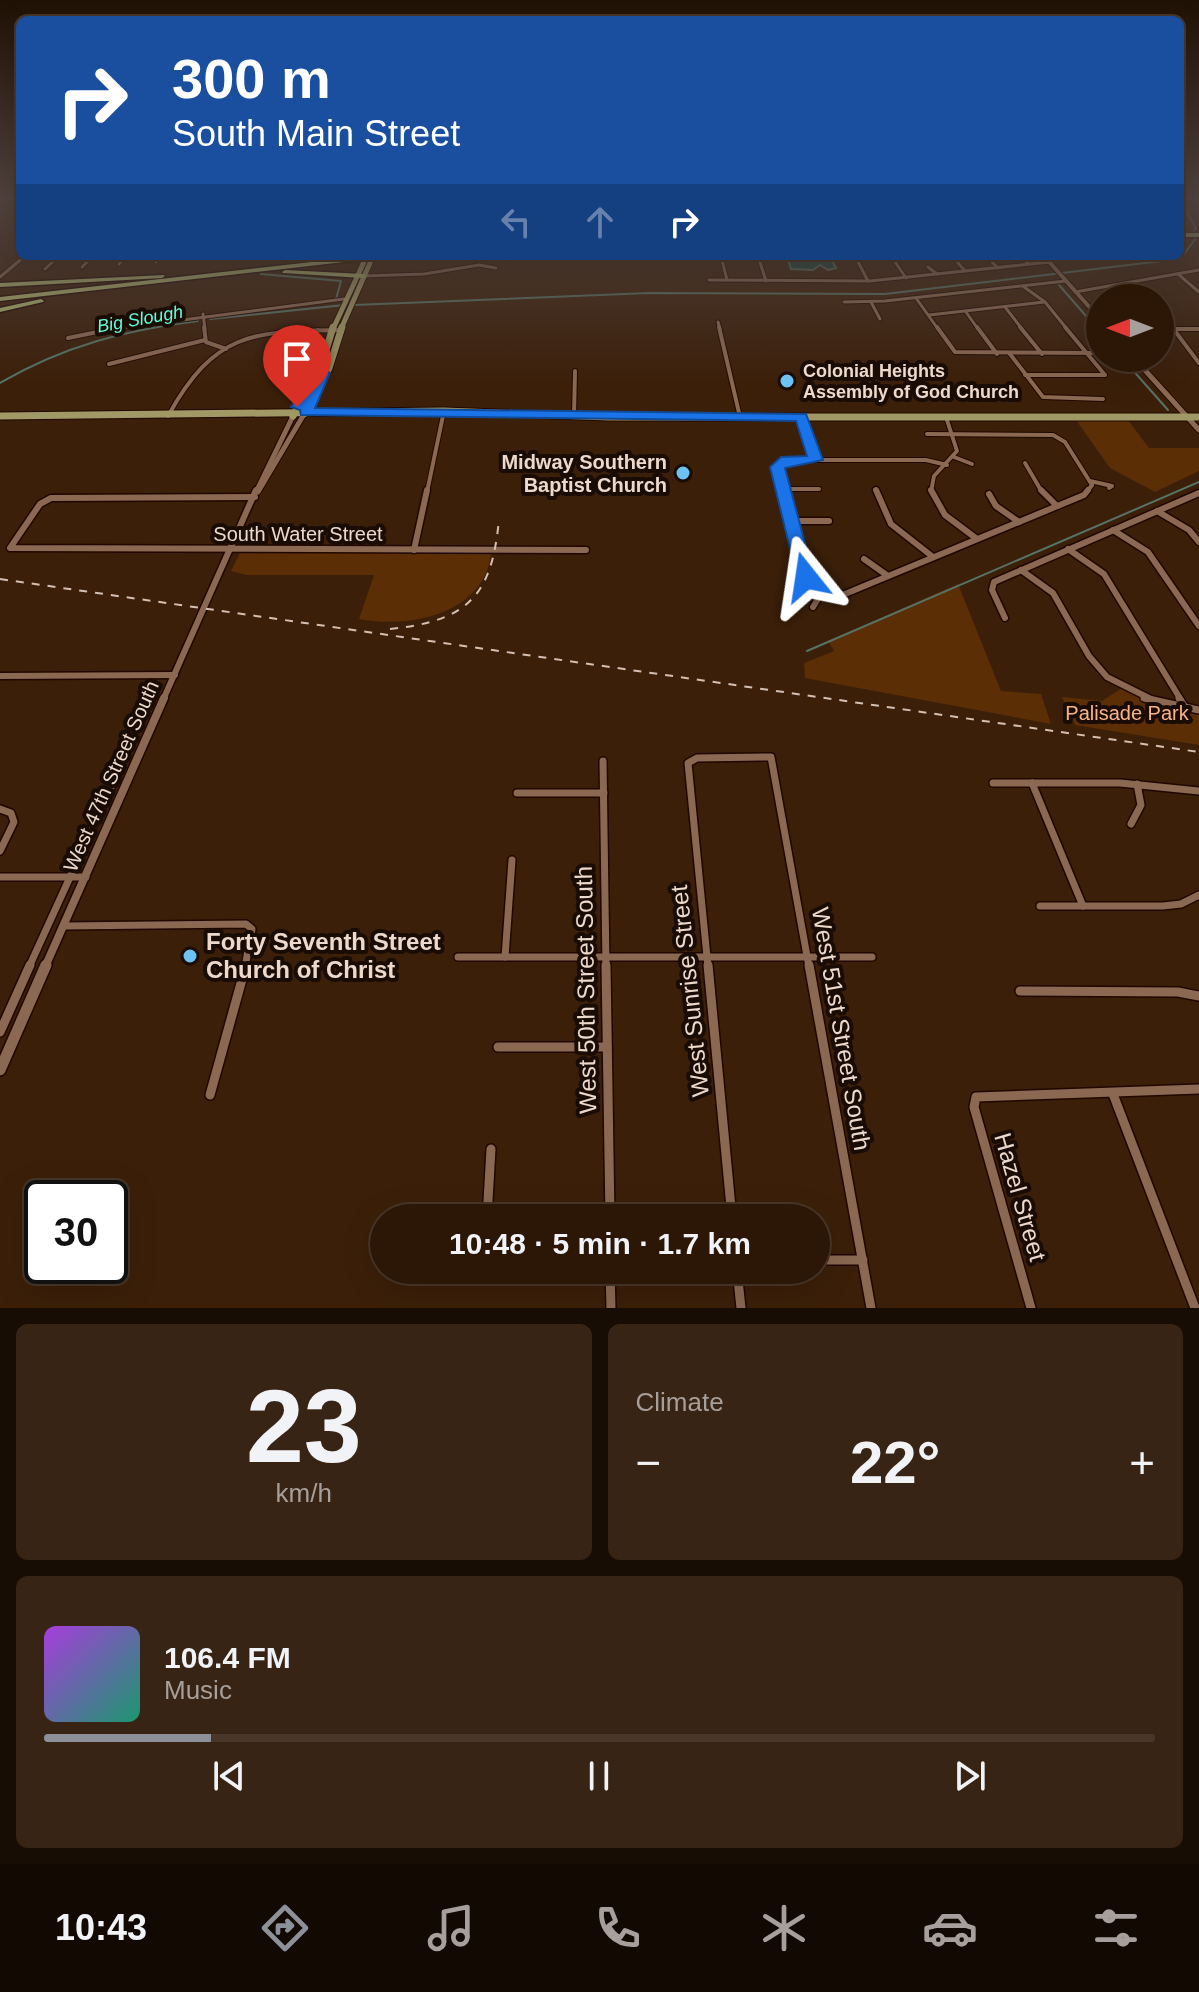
<!DOCTYPE html>
<meta charset="utf-8">
<style>
:root{--surface:#2c1707;--page:#382415;--text:#f1f3f6;--muted:#a69f9b;--line:#483628;--accent:#8c9099}
body{margin:0;font-family:Helvetica,sans-serif;background:var(--page);color:var(--text);height:100vh;display:flex;flex-direction:column;font-size:30px;white-space:nowrap}
*{box-sizing:border-box;margin:0}
p{font-size:26px;color:var(--muted)}
.icon{flex:none;width:44px;height:44px;fill:none;stroke:currentColor;stroke-width:2;stroke-linecap:round;stroke-linejoin:round}
.map{position:relative;height:1308px;overflow:hidden}
.side{display:flex;flex-direction:column;gap:16px;padding:16px;background:#180d04;flex:1}
.side>*{flex:none}
.guide{position:absolute;left:16px;top:16px;width:1168px;height:244px;border-radius:12px;box-shadow:0 8px 32px #0002,0 0 0 2px var(--line);background:#1a4fa0;color:#fff;overflow:hidden}
.needle{width:52px;rotate:270deg}
.buttons{position:absolute;left:1086px;top:284px;display:grid;gap:16px}
.buttons a{display:grid;place-items:center;width:88px;height:88px;border-radius:50%;background:var(--surface);box-shadow:0 8px 32px #0002,0 0 0 2px var(--line);font-size:40px}
.speed{position:absolute;left:24px;top:1180px;display:flex;gap:16px;font-size:40px;font-weight:700;text-align:center}
.speed>*{display:grid;place-content:center;width:104px;height:104px;border-radius:50%;background:var(--surface);box-shadow:0 8px 32px #0002,0 0 0 2px var(--line);line-height:1}
.speed .limit{border:4px solid #111;border-radius:12px;background:#fff;color:#111}
.pin{position:absolute;display:grid;place-items:center;width:68px;height:68px;color:#fff;margin:-82px -34px;border-radius:50% 50% 50% 0;rotate:-45deg;box-shadow:0 0 8px #0007}
.pin .icon{rotate:45deg}
.me{position:absolute;width:88px;margin:-44px;rotate:345deg;stroke-linejoin:round;filter:drop-shadow(0 0 6px #0008)}
.turn{display:flex;align-items:center;gap:28px;height:168px;padding:0 24px;font-size:36px}
.turn .icon{width:104px;height:104px;stroke-width:2.5}
.turn b{display:block;font-size:56px;line-height:68px}
.lanes{display:flex;align-items:center;height:76px;padding:0 24px;background:#0003;justify-content:center;gap:40px;direction:ltr}
.lanes .off{opacity:.35}
.big{font-size:60px;font-weight:700;line-height:1.1}
.side .widget{flex:1;display:flex;flex-direction:column;justify-content:center;gap:12px;min-width:0;padding:0 28px;border-radius:12px;background:var(--page)}
.side .dial{align-items:center;gap:0}
.dial b{font-size:104px;line-height:1}
.song{display:flex;align-items:center;gap:24px}
.cover{width:96px;height:96px;border-radius:12px;background:linear-gradient(135deg,hsl(280 70% 55%),hsl(160 70% 35%))}
.played{height:8px;border-radius:4px;background:linear-gradient(90deg,var(--accent) 15%,var(--line) 15%)}
.keys{display:flex;justify-content:space-around;direction:ltr}
.heat{display:flex;justify-content:space-between;align-items:center;font-size:44px;direction:ltr}
.side .tiles{flex:1;display:grid;gap:16px;grid-template-columns:1fr 1fr}
.widget:last-child{grid-column:span 2}
.trip{position:absolute;left:370px;top:1204px;width:460px;height:80px;border-radius:40px;background:var(--surface);box-shadow:0 8px 32px #0002,0 0 0 2px var(--line);font-weight:700;line-height:80px;text-align:center}
.tabs{display:flex;height:128px;justify-content:space-around;align-items:center;background:#120903;color:var(--muted)}
.tabs .icon{width:56px;height:56px}
.tabs .on{color:var(--accent)}
.tabs b{font-size:36px;color:var(--text)}
.map>svg:first-child{display:block}
.green{fill:#5b2e06}
.water{fill:#15473c;stroke:#567367;stroke-width:2}
.lines{fill:none;stroke-linecap:round;stroke-linejoin:round}
.stream{stroke:#567367;stroke-width:2}
.minor-far4-casing{stroke:#200700;stroke-width:5}
.minor-far3-casing{stroke:#200700;stroke-width:6}
.minor-far2-casing{stroke:#200700;stroke-width:9}
.minor-far1-casing{stroke:#200700;stroke-width:10}
.minor-casing{stroke:#200700;stroke-width:12}
.tertiary-far4-casing{stroke:#200700;stroke-width:6}
.tertiary-far3-casing{stroke:#200700;stroke-width:7}
.tertiary-far2-casing{stroke:#200700;stroke-width:9}
.tertiary-far1-casing{stroke:#200700;stroke-width:11}
.tertiary-casing{stroke:#200700;stroke-width:14}
.primary-far1-casing{stroke:#200700;stroke-width:7}
.primary-casing{stroke:#200700;stroke-width:9}
.motorway-casing{stroke:#200700;stroke-width:3}
.minor-far4{stroke:#8a6852;stroke-width:3}
.minor-far3{stroke:#8a6852;stroke-width:4}
.minor-far2{stroke:#8a6852;stroke-width:6}
.minor-far1{stroke:#8a6852;stroke-width:7}
.minor{stroke:#8a6852;stroke-width:9}
.tertiary-far4{stroke:#8a6852;stroke-width:4}
.tertiary-far3{stroke:#8a6852;stroke-width:5}
.tertiary-far2{stroke:#8a6852;stroke-width:6}
.tertiary-far1{stroke:#8a6852;stroke-width:8}
.tertiary{stroke:#8a6852;stroke-width:11}
.primary-far1{stroke:#a19965;stroke-width:5}
.primary{stroke:#a19965;stroke-width:7}
.motorway{fill:#b0ba72;fill-rule:evenodd}
.rail{stroke:#d4c0b2;stroke-width:2;stroke-dasharray:8 8;stroke-linecap:butt}
.primary-bridge-casing{stroke:#200700;stroke-width:7;stroke-linecap:butt}
.primary-bridge{stroke:#a19965;stroke-width:5}
.route{fill:#1a73e8;stroke:#114b97;stroke-width:2}
.poi-dot{fill:#6dc2f3;stroke:#190c05;stroke-width:3}
.labels{text-anchor:middle;stroke-width:8;stroke-linejoin:round;paint-order:stroke}
.far-water-label{font-size:18px;font-style:italic;fill:#65fcda;stroke:#190c05}
.far-poi-label{font-size:18px;font-weight:bold;fill:#ecd9cc;stroke:#190c05;text-anchor:start}
.poi-label{font-size:20px;font-weight:bold;fill:#ecd9cc;stroke:#190c05;text-anchor:end}
.street-label{font-size:20px;fill:#ecd9cc;stroke:#190c05}
.park-label{font-size:20px;fill:#fab484;stroke:#190c05}
.near-poi-label{font-size:24px;font-weight:bold;fill:#ecd9cc;stroke:#190c05;text-anchor:start}
.near-street-label{font-size:24px;fill:#ecd9cc;stroke:#190c05}
</style>
<div class="map">
<svg width="1199" height="1308" viewBox="0 0 1199 1308">
<rect width="100%" height="100%" fill="#3b1f09"/>
<g class="green">
<polygon points="1076,420 1128,420 1149,448 1199,448 1199,471 1155,492 1110,468"/>
<path d="M240,553h251c-6,61 -82,76 -132,66l15,-44h-128l-15,-4z"/>
<polygon points="958,584 1001,691 1041,694 1051,724 805,678 804,663 834,651 828,641"/>
<polygon points="1122,688 1199,712 1199,745 1075,725 1062,697 1102,701"/>
</g>
<polygon class="water" points="787,256 830,256 836,268 828,270 820,265 813,270 791,269"/>
<g class="lines">
<g class="stream">
<polyline points="1180,200 1196,228 1194,231"/>
<polyline points="261,274 341,281 336,299"/>
<polyline points="1059,285 1100,332"/>
<polyline points="354,305 649,293 885,294 1162,261 1184,254 1196,238"/>
<polyline points="210,319 344,305"/>
<polyline points="1122,358 1168,410"/>
<path d="M0,383c63,-37 126,-53 198,-62"/>
<polyline points="807,651 1199,482"/>
</g>
<g class="minor-far4-casing">
<g id="minor-far4">
<polyline points="721,256 727,280"/>
<polyline points="758,256 766,281"/>
<polyline points="855,256 868,281"/>
<polyline points="891,256 906,278"/>
<polyline points="952,256 965,271"/>
<polyline points="986,256 998,268"/>
<polyline points="1020,256 1029,264"/>
<polyline points="192,260 195,256"/>
<polyline points="156,262 161,256"/>
<polyline points="119,264 127,256"/>
<polyline points="82,267 93,256"/>
<polyline points="928,267 937,274"/>
<polyline points="45,269 59,256"/>
<polyline points="1178,274 1199,292"/>
<polyline points="363,276 424,274 479,265 496,268"/>
<polyline points="0,277 25,256"/>
<polyline points="709,280 870,281 1050,262"/>
<polyline points="1131,284 1146,298"/>
<polyline points="1024,287 1045,302 1067,329"/>
<polyline points="1075,292 1199,270"/>
<polyline points="916,298 938,329"/>
<polyline points="844,302 885,301 1066,281"/>
<polyline points="871,302 880,319"/>
<polyline points="1005,307 1022,329"/>
<polyline points="966,312 978,329"/>
<polyline points="1160,312 1173,329"/>
<polyline points="203,314 205,329"/>
<polyline points="929,315 1044,302"/>
<polyline points="718,322 720,329"/>
<polyline points="113,329 344,299"/>
</g>
</g>
<g class="minor-far3-casing">
<g id="minor-far3">
<polyline points="204,327 206,342 226,349"/>
<polyline points="719,327 740,417"/>
<polyline points="937,327 955,352 1100,353"/>
<polyline points="977,327 997,354"/>
<polyline points="1020,327 1042,354"/>
<polyline points="1065,327 1105,375"/>
<polyline points="1172,327 1199,363"/>
<polyline points="1160,329 1199,329"/>
<polyline points="68,338 122,327"/>
<polyline points="1010,354 1043,397 1103,399"/>
<polyline points="109,364 205,340"/>
<polyline points="1025,375 1105,375"/>
<polyline points="294,399 323,346 323,340 316,335 318,330"/>
<path d="M168,416c46,-83 83,-85 172,-86"/>
<polyline points="574,416 575,371"/>
<polyline points="801,417 815,460"/>
<polyline points="927,434 1053,435 1065,442 1092,485"/>
<polyline points="954,457 972,464"/>
<polyline points="1025,463 1042,492"/>
<polyline points="1090,481 1112,486 1109,488"/>
<polyline points="783,489 819,489"/>
<polyline points="427,492 444,411"/>
<polyline points="786,492 779,464 789,460 926,460 947,465"/>
<polyline points="931,492 934,476 957,451 946,417"/>
<polyline points="1087,492 1092,485"/>
</g>
</g>
<g class="minor-far2-casing">
<g id="minor-far2">
<polyline points="785,490 809,586 824,595 845,594 1084,495 1088,490"/>
<polyline points="876,490 891,524 933,557"/>
<polyline points="931,490 945,515 977,539"/>
<polyline points="1041,490 1057,506"/>
<polyline points="989,494 996,506 1019,522"/>
<polyline points="255,497 51,498 40,504 10,548 586,550"/>
<polyline points="1157,511 1189,530 1199,542"/>
<polyline points="791,521 829,521"/>
<polyline points="1113,530 1148,552 1199,626"/>
<polyline points="1068,549 1104,574 1181,700"/>
<polyline points="414,550 427,490"/>
<polyline points="864,559 888,576"/>
<polyline points="1021,570 1053,593 1089,656 1107,677 1153,700"/>
<polyline points="813,607 821,594"/>
<polyline points="1005,618 992,590 994,582 1199,493"/>
<polyline points="0,676 175,675"/>
</g>
</g>
<g class="minor-far1-casing">
<g id="minor-far1">
<polyline points="1144,698 1199,710"/>
<polyline points="1179,698 1186,709"/>
<polyline points="603,761 606,967"/>
<polyline points="993,783 1120,783 1199,791"/>
<polyline points="1032,783 1083,906"/>
<polyline points="517,793 604,793"/>
<polyline points="0,809 11,813 14,822 0,851"/>
<polyline points="1131,824 1141,805 1137,784"/>
<polyline points="0,877 86,877"/>
<polyline points="1040,906 1163,906 1181,904 1199,895"/>
<polyline points="64,926 246,924 252,929 245,967"/>
<polyline points="458,957 872,957"/>
<polyline points="505,957 512,860"/>
<polyline points="29,967 118,772"/>
<polyline points="708,967 688,763 697,758 771,757 809,967"/>
</g>
</g>
<g class="minor-casing">
<g id="minor">
<polyline points="606,965 610,1218"/>
<polyline points="708,965 732,1218"/>
<polyline points="809,965 871,1308"/>
<polyline points="1020,991 1178,992 1199,996"/>
<polyline points="0,1032 30,965"/>
<polyline points="498,1047 607,1047"/>
<polyline points="1113,1094 1195,1308"/>
<polyline points="210,1095 246,965"/>
<polyline points="487,1218 491,1149"/>
<polyline points="816,1260 863,1260"/>
<polyline points="610,1270 611,1308"/>
<polyline points="737,1270 741,1308"/>
<polyline points="1031,1308 974,1107 976,1097 1199,1089"/>
</g>
</g>
<g class="tertiary-far4-casing">
<polyline id="tertiary-far4" points="1044,256 1100,319"/>
</g>
<g class="tertiary-far3-casing">
<g id="tertiary-far3">
<polyline points="1134,358 1199,430"/>
<polyline points="256,492 293,416"/>
<polyline points="258,492 303,416"/>
</g>
</g>
<g class="tertiary-far2-casing">
<polyline id="tertiary-far2" points="163,700 256,490"/>
</g>
<g class="tertiary-far1-casing">
<polyline id="tertiary-far1" points="45,967 164,698"/>
</g>
<g class="tertiary-casing">
<polyline id="tertiary" points="0,1070 46,965"/>
</g>
<g class="primary-far1-casing">
<g id="primary-far1">
<polyline points="333,329 363,264"/>
<polyline points="341,329 370,263"/>
</g>
</g>
<g class="primary-casing">
<g id="primary">
<polyline points="305,413 329,368 342,327"/>
<polyline points="0,416 444,411 609,417 1199,417"/>
<polyline points="293,416 320,370 333,327"/>
</g>
</g>
<g class="motorway-casing">
<g id="motorway">
<rect x="1180" y="233" width="19" height="4"/>
<polygon points="365,256 383,256 380,258 0,301 0,297"/>
<polygon points="285,270 363,274 366,276 363,278 283,273 282,272"/>
<polygon points="164,275 165,276 162,278 0,287 0,283"/>
<polygon points="41,299 44,301 43,302 0,312 0,308"/>
</g>
</g>
<use href="#minor-far4" class="minor-far4"/>
<use href="#minor-far3" class="minor-far3"/>
<use href="#minor-far2" class="minor-far2"/>
<use href="#minor-far1" class="minor-far1"/>
<use href="#minor" class="minor"/>
<use href="#tertiary-far4" class="tertiary-far4"/>
<use href="#tertiary-far3" class="tertiary-far3"/>
<use href="#tertiary-far2" class="tertiary-far2"/>
<use href="#tertiary-far1" class="tertiary-far1"/>
<use href="#tertiary" class="tertiary"/>
<use href="#primary-far1" class="primary-far1"/>
<use href="#primary" class="primary"/>
<use href="#motorway" class="motorway"/>
<g class="rail">
<polyline points="0,579 1199,752"/>
<path d="M390,629c79,-8 102,-34 109,-110"/>
</g>
<g class="primary-bridge-casing">
<polyline id="primary-bridge" points="363,264 366,256"/>
</g>
<use href="#primary-bridge" class="primary-bridge"/>
</g>
<linearGradient id="sky" x2="0" y2="1"><stop stop-color="#201105"/><stop offset="0.52" stop-color="#4f423e"/><stop offset="1" stop-color="#4f423e" stop-opacity="0"/></linearGradient>
<rect width="1199" height="383" fill="url(#sky)"/>
<polygon class="route" points="320,366 330,373 315,408 806,414 823,460 785,468 814,577 806,582 797,577 770,467 781,457 807,456 796,421 301,415 300,410 291,407 315,367"/>
<g class="poi-dot">
<circle cx="787" cy="381" r="8"/>
<circle cx="683" cy="473" r="8"/>
<circle cx="190" cy="956" r="8"/>
</g>
<g class="labels">
<g class="far-water-label">
<text transform="translate(140 319) rotate(-10)" y="6">Big Slough</text>
</g>
<g class="far-poi-label">
<text x="803" y="377">Colonial Heights<tspan x="803" dy="21">Assembly of God Church</tspan></text>
</g>
<g class="poi-label">
<text x="667" y="469">Midway Southern<tspan x="667" dy="23">Baptist Church</tspan></text>
</g>
<g class="street-label">
<text x="298" y="541">South Water Street</text>
<text transform="translate(111 776) rotate(-66)" y="7">West 47th Street South</text>
</g>
<g class="park-label">
<text x="1127" y="720">Palisade Park</text>
</g>
<g class="near-poi-label">
<text x="206" y="950">Forty Seventh Street<tspan x="206" dy="28">Church of Christ</tspan></text>
</g>
<g class="near-street-label">
<text transform="translate(586 990) rotate(-91)" y="8">West 50th Street South</text>
<text transform="translate(690 991) rotate(-96)" y="8">West Sunrise Street</text>
<text transform="translate(841 1029) rotate(80)" y="8">West 51st Street South</text>
<text transform="translate(1020 1197) rotate(74)" y="8">Hazel Street</text>
</g>
</g>
</svg>
<div class="buttons">
<a><svg class="needle" viewBox="-14 -14 28 28"><path d="M0-13l5 13h-10z" fill="#e53935"/><path d="M0 13l5-13h-10z" fill="#a69f9b"/></svg></a>
</div>
<div class="speed"><div class="limit">30</div></div>
<div class="pin" style="left:297px;top:407px;background:#d93025"><svg class="icon" aria-label="arrive" viewBox="0 0 24 24"><path d="M6 21V4h12l-3 4 3 4H6"/></svg></div>
<svg class="me" style="left:806px;top:577px" viewBox="-20 -20 40 40"><path d="M0-17L14 15 0 8-14 15z" fill="#1a73e8" stroke="#fff" stroke-width="4"/></svg>
<div class="trip">10:48 · 5 min · 1.7 km</div>
<div class="guide">
<div class="turn"><svg class="icon" aria-label="right" viewBox="0 0 24 24"><path d="M7 20v-9h11M14 6l5 5-5 5"/></svg><div><b>300 m</b>South Main Street</div></div>
<div class="lanes"><svg class="icon off" aria-label="left" viewBox="0 0 24 24"><path d="M17 20v-9H6M10 6l-5 5 5 5"/></svg><svg class="icon off" aria-label="ahead" viewBox="0 0 24 24"><path d="M12 20V5M6 11l6-6 6 6"/></svg><svg class="icon" aria-label="right" viewBox="0 0 24 24"><path d="M7 20v-9h11M14 6l5 5-5 5"/></svg></div>
</div>
</div>
<section class="side">
<div class="tiles">
<div class="widget dial"><b>23</b><p>km/h</p></div>
<div class="widget"><p>Climate</p>
<div class="heat"><a>−</a><b class="big">22°</b><a>+</a></div>
</div>
<div class="widget">
<div class="song"><i class="cover"></i><div><b>106.4 FM</b><p>Music</p></div></div>
<div class="played"></div>
<div class="keys"><svg class="icon" aria-label="previous" viewBox="0 0 24 24"><path d="M18 5L8 12l10 7zM5 5v14"/></svg><svg class="icon" aria-label="pause" viewBox="0 0 24 24"><path d="M8 5v14M16 5v14"/></svg><svg class="icon" aria-label="next" viewBox="0 0 24 24"><path d="M6 5l10 7-10 7zM19 5v14"/></svg></div>
</div>
</div>
</section>
<nav class="tabs">
<b>10:43</b>
<svg class="icon on" aria-label="directions" viewBox="0 0 24 24"><path d="M12 3l9 9-9 9-9-9zM9 14v-3h6M13 9l2 2-2 2"/></svg>
<svg class="icon" aria-label="music" viewBox="0 0 24 24"><path d="M9 18V5l10-2v13"/><circle cx="6" cy="18" r="3"/><circle cx="16" cy="16" r="3"/></svg>
<svg class="icon" aria-label="phone" viewBox="0 0 24 24"><path d="M5 4h4l2 5-3 2q2 4 5 5l2-3 5 2v4C11 20 4 13 5 4z"/></svg>
<svg class="icon" aria-label="climate" viewBox="0 0 24 24"><path d="M12 3v18M4 7l16 10M4 17L20 7"/></svg>
<svg class="icon" aria-label="car" viewBox="0 0 24 24"><path d="M5 17H2v-5l4-1 3-4h7l3 4 3 1v5h-3M9 17h6M6 11h13"/><circle cx="7" cy="17" r="2"/><circle cx="17" cy="17" r="2"/></svg>
<svg class="icon" aria-label="filters" viewBox="0 0 24 24"><path d="M4 7h16M4 17h16"/><circle cx="9" cy="7" r="2"/><circle cx="15" cy="17" r="2"/></svg>
</nav>
